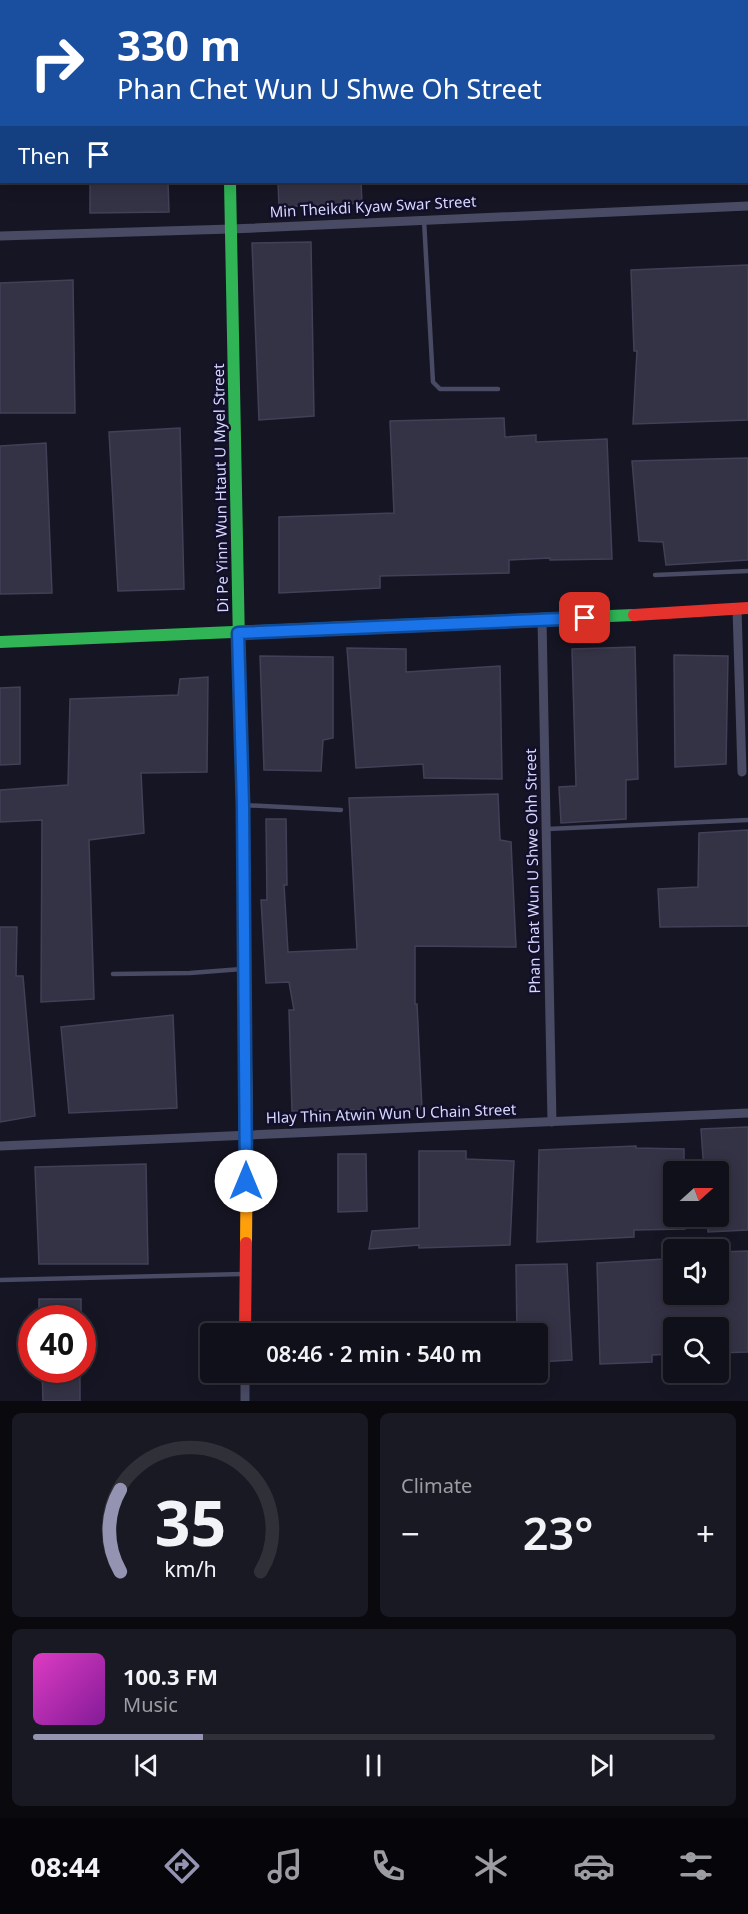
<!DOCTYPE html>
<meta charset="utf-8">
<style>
:root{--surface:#10101a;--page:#191923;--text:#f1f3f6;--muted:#9c9da2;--line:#303039;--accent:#9493b2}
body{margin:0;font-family:"Noto Sans",sans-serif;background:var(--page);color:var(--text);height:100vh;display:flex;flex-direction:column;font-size:22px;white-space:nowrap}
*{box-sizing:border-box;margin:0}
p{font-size:20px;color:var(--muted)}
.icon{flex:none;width:33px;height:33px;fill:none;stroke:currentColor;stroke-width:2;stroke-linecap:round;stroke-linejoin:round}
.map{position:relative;height:1401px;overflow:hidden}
.details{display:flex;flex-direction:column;gap:12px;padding:12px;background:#09090e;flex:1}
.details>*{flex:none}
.banner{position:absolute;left:0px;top:0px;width:748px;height:183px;box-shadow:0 3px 15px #0003,0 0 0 2px var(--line);background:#1a4fa0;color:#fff;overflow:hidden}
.needle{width:39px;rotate:69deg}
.fabs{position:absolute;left:663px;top:1161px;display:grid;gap:12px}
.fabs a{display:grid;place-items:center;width:66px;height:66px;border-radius:6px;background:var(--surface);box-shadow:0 3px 15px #0003,0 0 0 2px var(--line);font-size:30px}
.speed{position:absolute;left:18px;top:1305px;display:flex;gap:12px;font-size:30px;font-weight:700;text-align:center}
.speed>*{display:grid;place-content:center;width:78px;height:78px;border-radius:50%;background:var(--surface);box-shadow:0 3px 15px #0003,0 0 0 2px var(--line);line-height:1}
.speed .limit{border:9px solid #d22;background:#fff;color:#111}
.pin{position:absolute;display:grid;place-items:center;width:51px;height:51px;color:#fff;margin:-26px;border-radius:12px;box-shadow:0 3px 9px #0006}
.me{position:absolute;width:66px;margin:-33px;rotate:0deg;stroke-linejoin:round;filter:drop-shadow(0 0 4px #0008)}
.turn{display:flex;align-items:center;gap:21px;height:126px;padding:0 18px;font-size:27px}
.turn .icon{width:78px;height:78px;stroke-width:2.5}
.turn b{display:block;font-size:42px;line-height:51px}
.then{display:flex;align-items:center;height:57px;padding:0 18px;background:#0003;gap:12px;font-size:22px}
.big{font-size:45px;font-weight:600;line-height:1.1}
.details .widget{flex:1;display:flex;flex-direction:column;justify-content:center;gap:9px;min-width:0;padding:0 21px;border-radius:9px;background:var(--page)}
.details .dial{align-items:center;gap:0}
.dial svg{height:156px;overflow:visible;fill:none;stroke:var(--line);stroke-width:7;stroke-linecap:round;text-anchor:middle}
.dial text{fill:var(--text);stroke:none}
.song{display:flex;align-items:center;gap:18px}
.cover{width:72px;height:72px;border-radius:9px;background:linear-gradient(135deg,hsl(310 70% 55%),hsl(290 70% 35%))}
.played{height:6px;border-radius:3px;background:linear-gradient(90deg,var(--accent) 25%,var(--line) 25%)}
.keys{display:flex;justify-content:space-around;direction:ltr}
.heat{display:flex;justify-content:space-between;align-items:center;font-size:33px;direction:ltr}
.details .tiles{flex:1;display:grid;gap:12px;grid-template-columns:1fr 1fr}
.widget:last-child{grid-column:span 2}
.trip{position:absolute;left:200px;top:1323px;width:348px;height:60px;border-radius:6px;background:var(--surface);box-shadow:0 3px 15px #0003,0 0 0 2px var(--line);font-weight:600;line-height:60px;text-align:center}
.tabs{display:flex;height:96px;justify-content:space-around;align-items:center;background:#06060a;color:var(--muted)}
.tabs .icon{width:42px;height:42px}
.tabs .active{color:var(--accent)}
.tabs b{font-size:27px;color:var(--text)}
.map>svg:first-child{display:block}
.building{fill:#343245;stroke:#424057;stroke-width:1.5}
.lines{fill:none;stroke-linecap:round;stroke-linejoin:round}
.lane{stroke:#494a64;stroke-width:4.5}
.street{stroke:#494a64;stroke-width:9}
.fast{stroke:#30b455;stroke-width:12}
.slow{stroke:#ff9f0a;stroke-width:12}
.jam{stroke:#e5322d;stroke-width:12}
.route-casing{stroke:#114b97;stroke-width:15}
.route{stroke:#1a73e8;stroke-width:10}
.labels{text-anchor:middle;stroke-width:5;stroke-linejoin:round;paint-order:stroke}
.street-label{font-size:15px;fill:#d8d7ff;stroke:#110f29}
</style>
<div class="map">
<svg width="748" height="1401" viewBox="0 0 748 1401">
<rect width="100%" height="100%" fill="#161523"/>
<g class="building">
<polygon points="90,182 168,182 169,212 90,213"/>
<polygon points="278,182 361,182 362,203 279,207"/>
<polygon points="311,242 314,416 259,420 252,243"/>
<polygon points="748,265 748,420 633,424 637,351 634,351 631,270"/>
<polygon points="73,280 75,413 0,413 0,283"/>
<polygon points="504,418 505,437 536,435 536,442 607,439 612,559 550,560 550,558 509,560 509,573 380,576 380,588 279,593 279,517 394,513 390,421"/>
<polygon points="180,428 184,589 118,591 109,432"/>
<polygon points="46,443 52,593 0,594 0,446"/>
<polygon points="748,458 748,560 666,565 663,542 639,541 632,461"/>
<polygon points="635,647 638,779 626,780 626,819 561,823 559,787 576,786 572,649"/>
<polygon points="347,648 406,649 406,672 500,666 502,779 424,778 423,764 356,768"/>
<polygon points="674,655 728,656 726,764 675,767"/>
<polygon points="260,656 333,657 333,738 323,740 321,771 264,770"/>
<polygon points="208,677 207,772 141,773 144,833 89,840 94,999 41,1002 42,820 0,822 0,790 68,785 70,699 178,695 180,679"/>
<polygon points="20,687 20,764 0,765 0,688"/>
<polygon points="498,794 500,840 511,842 516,947 415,946 415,1004 417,1004 422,1109 292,1111 289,1010 294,1010 289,982 266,983 261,900 267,900 266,819 286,819 287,885 284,885 288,952 357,949 349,798"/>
<polygon points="748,830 748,926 660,927 658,889 698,887 699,833"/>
<polygon points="0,927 17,927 16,976 23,976 35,1116 0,1122"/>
<polygon points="173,1015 177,1108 69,1113 61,1027"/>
<polygon points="748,1127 748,1230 708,1232 707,1216 718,1216 718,1172 704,1172 701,1129"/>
<polygon points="636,1146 636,1148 684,1149 684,1172 674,1172 674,1216 685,1216 685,1229 634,1230 634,1237 537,1242 539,1150"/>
<polygon points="419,1151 466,1151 466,1159 514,1161 510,1245 419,1248 419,1245 369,1249 372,1231 419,1228"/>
<polygon points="338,1154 366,1154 367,1211 338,1212"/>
<polygon points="146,1164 148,1264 39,1264 35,1167"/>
<polygon points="748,1251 748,1352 718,1353 718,1328 674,1328 674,1354 652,1355 652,1362 600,1364 597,1263 664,1259 664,1254 674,1254 674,1294 718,1294 718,1252"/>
<polygon points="567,1264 572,1360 537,1362 537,1334 517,1334 516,1265"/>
<rect x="39" y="1299" width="42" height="19"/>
<polygon points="42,1370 80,1370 80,1401 43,1401"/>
</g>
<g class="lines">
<g class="lane">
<polyline points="277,0 277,2"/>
<polyline points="471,0 471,2"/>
<polyline points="424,220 433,382 440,389 498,389"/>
<polyline points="655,575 748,571"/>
<polyline points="242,805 341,810"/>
<polyline points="547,829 748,820"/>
<polyline points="113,974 190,973 242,969"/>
<polyline points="0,1280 243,1274"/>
</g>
<g class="street">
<polyline points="224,0 224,2"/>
<polyline points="0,236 231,229 748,206"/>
<polyline points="737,609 742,772"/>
<polyline points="542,620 552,1122"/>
<polyline points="0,1146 748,1113"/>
<polyline points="245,1401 245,1372"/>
</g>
<g class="fast">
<polyline points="230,182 243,849"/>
<polyline points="0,642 634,615"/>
</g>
<polyline class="slow" points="243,849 247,1135 246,1243"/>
<g class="jam">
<polyline points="634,615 748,608"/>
<polyline points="245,1334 246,1243"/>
</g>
</g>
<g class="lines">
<g class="route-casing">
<polyline id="route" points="246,1181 243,805 238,633 585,618"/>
</g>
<use href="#route" class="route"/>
</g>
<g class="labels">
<g class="street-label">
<text transform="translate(373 207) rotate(-3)" y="5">Min Theikdi Kyaw Swar Street</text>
<text transform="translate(221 488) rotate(-91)" y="5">Di Pe Yinn Wun Htaut U Myel Street</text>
<text transform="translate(533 871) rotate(-91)" y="5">Phan Chat Wun U Shwe Ohh Street</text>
<text transform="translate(391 1114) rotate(-2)" y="5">Hlay Thin Atwin Wun U Chain Street</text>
</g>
</g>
</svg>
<div class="fabs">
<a><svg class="needle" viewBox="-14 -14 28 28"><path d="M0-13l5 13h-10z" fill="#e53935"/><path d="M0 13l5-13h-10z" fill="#9c9da2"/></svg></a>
<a><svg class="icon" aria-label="sound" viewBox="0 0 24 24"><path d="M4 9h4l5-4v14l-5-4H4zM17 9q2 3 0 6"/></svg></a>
<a><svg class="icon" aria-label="search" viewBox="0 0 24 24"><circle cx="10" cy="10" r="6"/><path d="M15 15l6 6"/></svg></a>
</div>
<div class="speed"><div class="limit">40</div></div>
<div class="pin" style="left:585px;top:618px;background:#d93025"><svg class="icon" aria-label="arrive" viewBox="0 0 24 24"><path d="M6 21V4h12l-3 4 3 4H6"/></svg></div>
<svg class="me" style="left:246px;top:1181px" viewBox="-20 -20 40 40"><circle r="19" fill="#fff"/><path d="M0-13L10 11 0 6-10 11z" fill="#1a73e8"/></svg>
<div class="trip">08:46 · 2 min · 540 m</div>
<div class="banner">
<div class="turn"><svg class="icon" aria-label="right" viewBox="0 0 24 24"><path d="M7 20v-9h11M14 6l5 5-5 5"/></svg><div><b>330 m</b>Phan Chet Wun U Shwe Oh Street</div></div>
<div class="then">Then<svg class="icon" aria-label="arrive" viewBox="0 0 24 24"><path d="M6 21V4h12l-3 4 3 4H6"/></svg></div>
</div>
</div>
<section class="details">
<div class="tiles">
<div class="widget dial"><svg viewBox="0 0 100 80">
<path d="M14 69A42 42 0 1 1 86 69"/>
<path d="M14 69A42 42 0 0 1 14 27" stroke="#9493b2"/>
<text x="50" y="56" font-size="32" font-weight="700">35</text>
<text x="50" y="72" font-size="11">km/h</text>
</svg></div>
<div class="widget"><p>Climate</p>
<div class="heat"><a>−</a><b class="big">23°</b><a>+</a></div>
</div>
<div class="widget">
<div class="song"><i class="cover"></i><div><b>100.3 FM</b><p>Music</p></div></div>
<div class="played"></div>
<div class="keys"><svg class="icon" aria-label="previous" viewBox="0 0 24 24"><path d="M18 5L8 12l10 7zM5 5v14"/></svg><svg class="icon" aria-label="pause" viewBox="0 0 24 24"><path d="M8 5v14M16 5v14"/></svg><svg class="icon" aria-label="next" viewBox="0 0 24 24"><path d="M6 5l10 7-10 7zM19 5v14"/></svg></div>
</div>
</div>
</section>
<nav class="tabs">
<b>08:44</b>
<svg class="icon active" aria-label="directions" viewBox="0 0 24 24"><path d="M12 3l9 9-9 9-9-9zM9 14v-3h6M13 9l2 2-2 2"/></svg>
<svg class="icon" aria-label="music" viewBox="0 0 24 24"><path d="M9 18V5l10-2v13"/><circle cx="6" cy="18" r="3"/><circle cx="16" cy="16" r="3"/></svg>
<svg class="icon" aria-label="phone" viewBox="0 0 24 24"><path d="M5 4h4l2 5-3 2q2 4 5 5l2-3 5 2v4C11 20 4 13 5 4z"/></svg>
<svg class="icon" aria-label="climate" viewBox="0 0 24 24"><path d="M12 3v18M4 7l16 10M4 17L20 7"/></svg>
<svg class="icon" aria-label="car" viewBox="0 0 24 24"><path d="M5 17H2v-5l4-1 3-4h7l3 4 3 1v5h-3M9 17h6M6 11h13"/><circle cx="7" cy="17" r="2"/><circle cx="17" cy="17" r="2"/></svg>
<svg class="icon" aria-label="filters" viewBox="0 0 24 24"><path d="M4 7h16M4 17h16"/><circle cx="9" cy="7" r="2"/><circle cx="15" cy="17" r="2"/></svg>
</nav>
